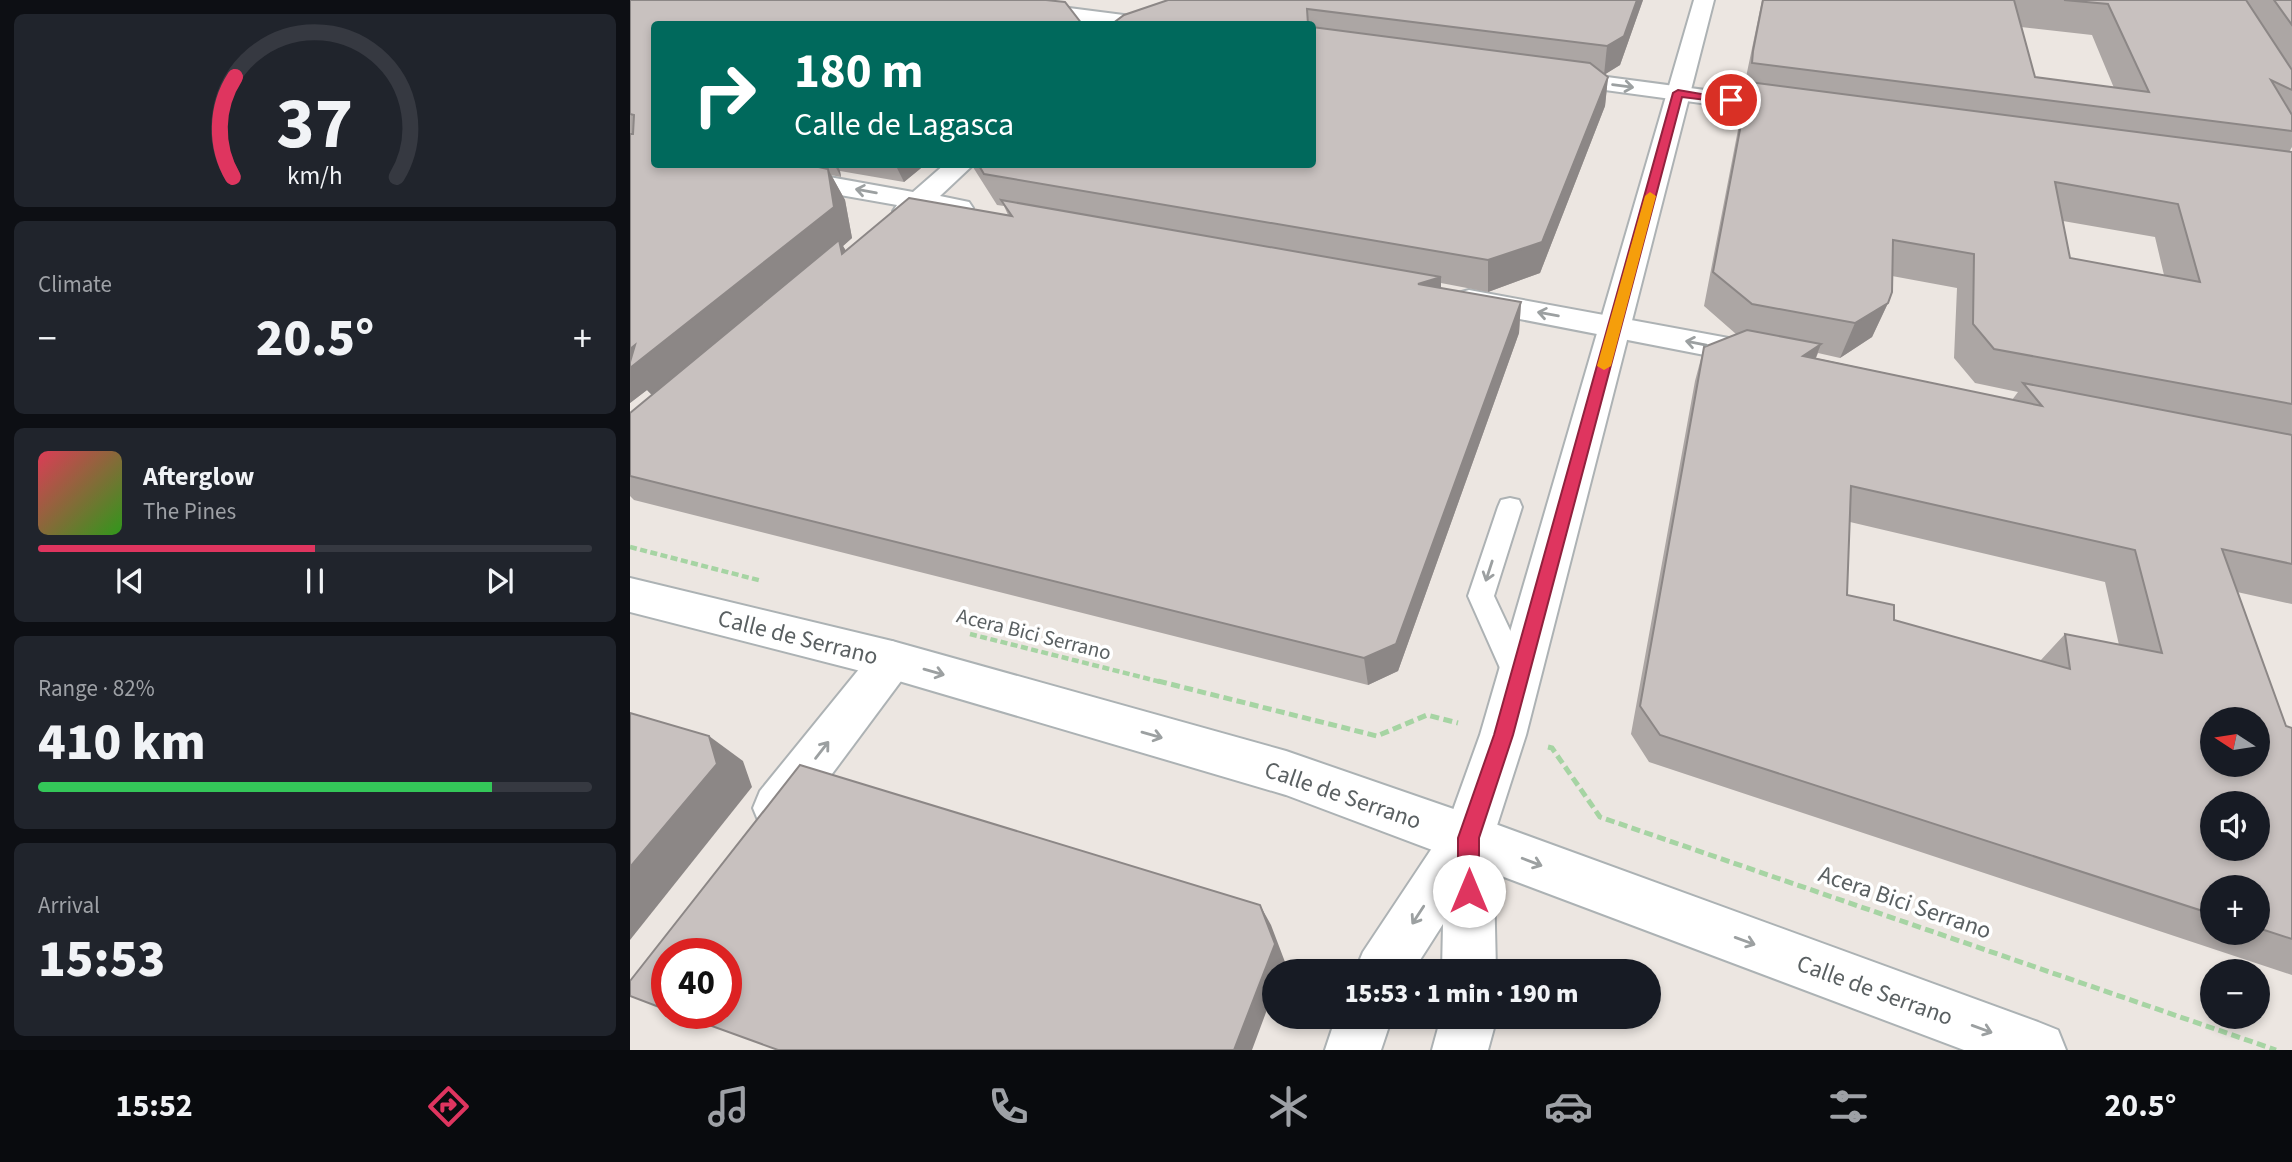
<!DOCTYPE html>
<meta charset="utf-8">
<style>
:root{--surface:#171b24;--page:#20242c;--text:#f1f3f6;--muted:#9ea1a6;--line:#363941;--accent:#df355f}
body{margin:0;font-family:"Source Sans 3",sans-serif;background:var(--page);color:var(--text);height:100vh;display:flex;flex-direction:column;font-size:26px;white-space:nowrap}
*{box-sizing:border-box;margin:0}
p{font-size:23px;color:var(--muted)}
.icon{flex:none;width:38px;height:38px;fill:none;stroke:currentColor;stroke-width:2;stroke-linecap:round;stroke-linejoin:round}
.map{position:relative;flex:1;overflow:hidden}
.drawer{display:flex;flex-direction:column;gap:14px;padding:14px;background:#0d0f14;width:630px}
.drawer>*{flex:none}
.banner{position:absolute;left:21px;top:21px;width:665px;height:147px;border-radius:7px;box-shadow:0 4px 10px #0003;background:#00695c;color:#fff;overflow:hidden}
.needle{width:46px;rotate:282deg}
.controls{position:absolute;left:1570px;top:707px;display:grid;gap:14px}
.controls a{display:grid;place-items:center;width:70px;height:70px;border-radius:50%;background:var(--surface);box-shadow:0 4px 10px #0003;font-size:35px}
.speed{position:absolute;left:21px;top:938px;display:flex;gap:14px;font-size:35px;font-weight:700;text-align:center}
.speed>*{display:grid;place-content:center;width:91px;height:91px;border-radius:50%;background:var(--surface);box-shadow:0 4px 10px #0003;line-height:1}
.speed .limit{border:10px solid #d22;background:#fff;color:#111}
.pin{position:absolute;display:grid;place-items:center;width:60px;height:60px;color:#fff;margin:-30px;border:4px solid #fff;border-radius:50%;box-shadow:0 2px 7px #0007}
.me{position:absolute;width:77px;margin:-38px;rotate:0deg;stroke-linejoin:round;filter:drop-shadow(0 0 5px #0008)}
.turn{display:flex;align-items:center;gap:24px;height:147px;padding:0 28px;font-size:32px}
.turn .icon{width:91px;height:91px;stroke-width:2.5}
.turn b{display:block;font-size:49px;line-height:60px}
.big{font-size:52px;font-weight:800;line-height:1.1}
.drawer .card{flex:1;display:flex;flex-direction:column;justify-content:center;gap:10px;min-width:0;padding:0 24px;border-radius:10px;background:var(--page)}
.drawer .dial{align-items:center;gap:0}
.dial svg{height:182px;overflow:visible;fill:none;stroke:var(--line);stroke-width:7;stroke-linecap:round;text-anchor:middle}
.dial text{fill:var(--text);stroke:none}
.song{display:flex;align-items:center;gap:21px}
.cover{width:84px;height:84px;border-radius:10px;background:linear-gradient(135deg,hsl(350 70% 55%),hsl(110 70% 35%))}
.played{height:7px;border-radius:4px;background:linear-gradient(90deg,var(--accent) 50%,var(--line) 50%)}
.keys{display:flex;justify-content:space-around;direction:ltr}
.heat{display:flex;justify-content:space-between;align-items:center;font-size:38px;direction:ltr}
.charge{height:10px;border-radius:5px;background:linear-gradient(90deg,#34c759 82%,var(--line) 0)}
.trip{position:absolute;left:632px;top:959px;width:399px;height:70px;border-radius:35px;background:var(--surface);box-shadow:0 4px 10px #0003;font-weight:800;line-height:70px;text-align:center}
.tabs{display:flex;height:112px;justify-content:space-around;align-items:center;background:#090b0e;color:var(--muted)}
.tabs .icon{width:49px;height:49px}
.tabs .current{color:var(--accent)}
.tabs b{font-size:32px;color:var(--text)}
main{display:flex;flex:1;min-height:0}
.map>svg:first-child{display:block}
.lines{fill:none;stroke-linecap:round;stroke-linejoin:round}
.service-casing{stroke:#adb2b4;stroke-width:4}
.minor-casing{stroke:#adb2b4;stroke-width:4}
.tertiary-casing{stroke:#adb2b4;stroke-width:4}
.secondary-casing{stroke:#acb2b4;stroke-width:4}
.path-far1{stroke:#a6d4a3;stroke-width:4.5;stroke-dasharray:7 3.5;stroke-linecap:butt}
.path{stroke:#a6d4a3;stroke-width:5;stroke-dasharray:9 4.5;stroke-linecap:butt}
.service{fill:#fff;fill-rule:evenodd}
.minor{fill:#fff;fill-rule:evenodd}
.tertiary{fill:#fff;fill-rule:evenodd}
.secondary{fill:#fff;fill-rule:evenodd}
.wall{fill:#aca6a4;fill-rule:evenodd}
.shaded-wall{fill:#8c8786}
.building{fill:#c8c1bf;stroke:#8c8786;stroke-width:2;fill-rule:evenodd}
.oneway{stroke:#9ca0a1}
.route{fill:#df355f;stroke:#91223e;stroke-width:2}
.slow{fill:#f59e0b}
.labels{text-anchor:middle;stroke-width:7;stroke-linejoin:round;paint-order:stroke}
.street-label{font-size:21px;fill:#5a6062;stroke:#fff}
.near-street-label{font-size:24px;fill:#5a6062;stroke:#fff}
</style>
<main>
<section class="drawer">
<div class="card dial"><svg viewBox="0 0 100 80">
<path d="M14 69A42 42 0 1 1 86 69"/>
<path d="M14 69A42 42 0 0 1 15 25" stroke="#df355f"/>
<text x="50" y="56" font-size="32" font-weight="700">37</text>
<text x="50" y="72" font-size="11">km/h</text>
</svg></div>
<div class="card"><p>Climate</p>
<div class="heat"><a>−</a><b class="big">20.5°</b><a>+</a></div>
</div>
<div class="card">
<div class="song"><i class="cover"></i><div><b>Afterglow</b><p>The Pines</p></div></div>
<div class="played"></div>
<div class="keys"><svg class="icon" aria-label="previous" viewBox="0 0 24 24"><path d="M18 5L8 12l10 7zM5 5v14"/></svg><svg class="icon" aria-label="pause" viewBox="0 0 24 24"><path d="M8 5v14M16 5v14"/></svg><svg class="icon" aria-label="next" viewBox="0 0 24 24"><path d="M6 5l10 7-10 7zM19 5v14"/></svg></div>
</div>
<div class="card"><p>Range · 82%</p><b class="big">410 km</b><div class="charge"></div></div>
<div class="card"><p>Arrival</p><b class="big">15:53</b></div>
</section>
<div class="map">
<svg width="1662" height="1050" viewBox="0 0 1662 1050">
<rect width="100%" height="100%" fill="#ece6e1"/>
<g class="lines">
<g class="service-casing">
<polygon id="service" points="880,498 889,500 892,507 864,596 902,677 898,686 888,689 878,686 838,596 868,507 871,500"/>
</g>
<g class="minor-casing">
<g id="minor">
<polygon points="317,0 377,0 517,18 525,19 528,24 470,24 327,6 320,4"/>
<polygon points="924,70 1166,102 1175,104 1178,109 1175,114 1166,116 916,82 912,77 916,72"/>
<path d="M66,164h61l156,28 32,-28h29l-34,32 29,6 4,6 -4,6 -10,2 -35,-6c-9,8 -15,10 -27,7l-4,-6 4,-6 -188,-33 -9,-2z"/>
<polygon points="839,290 1131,344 1143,347 1147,355 1143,363 1131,366 828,307 824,300 828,293"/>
<polygon points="262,641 277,647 284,660 277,673 164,825 147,831 130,825 123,808 130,791 247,647"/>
</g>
</g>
<g class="tertiary-casing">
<g id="tertiary">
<polygon points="1064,0 1084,0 896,735 863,838 866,971 812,971 813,924 783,971 725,971 733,952 818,824 850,735"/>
<polygon points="706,1017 762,1017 751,1050 695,1050"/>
<polygon points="811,1017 867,1017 858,1050 802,1050"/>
</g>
</g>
<g class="secondary-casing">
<polygon id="secondary" points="0,578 262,641 656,751 838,814 1408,1022 1428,1030 1436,1050 1334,1050 656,795 262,679 0,612"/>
</g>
<g class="path-far1">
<polyline points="0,547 132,581"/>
<polyline points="340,634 535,683"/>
</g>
<g class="path">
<polyline points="528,681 747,736 797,715 828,723"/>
<polyline points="918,747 922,748 970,817 1646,1050"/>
</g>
<use href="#service" class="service"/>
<use href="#minor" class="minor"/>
<use href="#tertiary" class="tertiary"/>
<use href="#secondary" class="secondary"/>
</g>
<g class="wall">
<polygon points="0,0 24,24 24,164 296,164 274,182 210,171 211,177 201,175 215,200 222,238 213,246 216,251 378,215 374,206 367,205 341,164 682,164 682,24 482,24 537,0 1013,0 990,65 975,74 978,77 975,106 910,273 858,292 811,283 811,288 891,302 889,333 768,671 738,685 4,500 0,496 0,413 22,395 17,390 0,403"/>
<path d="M1132,0h530v147l-3,5h3v452l-55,-12 49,134 6,2v247l-643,-213 -18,-28 64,-353 9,-34 32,-13 -32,-28 37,-192 5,-20h-1v-12zM1391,27l71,8 22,53 -79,-11zM1433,221l92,16 9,38 -94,-17zM1262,276l65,12 -3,70 21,25 43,9 -6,8 -196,-42 2,-5 22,5 32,-21 16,-34zM1220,522l255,60 14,63 -54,-11 -25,27 -146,-41 -47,-25zM1582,887h46v46h-46z"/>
</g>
<g class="shaded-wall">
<polygon points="1007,0 1013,0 990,65 974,75 977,46"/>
<polygon points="978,77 975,106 910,273 858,292 858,260"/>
<polygon points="204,164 207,164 210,171 211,177"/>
<polygon points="265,164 296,164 274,182"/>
<polygon points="198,169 215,200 222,238 213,246 228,271 28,401 17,390 0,403 0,349"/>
<polygon points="811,277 811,308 788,284"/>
<polygon points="891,302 889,333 768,671 738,685 734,658"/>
<polygon points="1258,303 1242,337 1210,358 1225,323"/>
<polygon points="1191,344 1178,378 1173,356"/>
<polygon points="79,736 113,761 122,787 0,940 0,867"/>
<polygon points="630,905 641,925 655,962 652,971 644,971 644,991 622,1050 604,1050"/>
</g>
<g class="building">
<polygon points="0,0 416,0 435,2 452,24 24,24 24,164 174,164 198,169 204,207 0,368 0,362 5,345 0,349 0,134 3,134 4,115 0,114"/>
<polygon points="538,0 1007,0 994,36 977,46 677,9 678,24 482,24 494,15"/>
<polygon points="1133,0 1384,0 1405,77 1519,92 1478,4 1434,0 1616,0 1662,70 1662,90 1641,80 1662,115 1662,131 1122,63 1123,51"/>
<polygon points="1644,0 1662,0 1662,25"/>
<polygon points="682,27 960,63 978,77 912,242 858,260 354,174 348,164 682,164"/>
<path d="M1119,82l543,70v252l-298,-55 -21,-25 1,-70 -81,-14 -1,52 -4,11 -33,20 -103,-19 -39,-32zM1425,182l123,22 22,78 -130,-24z"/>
<polygon points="279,198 382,216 371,200 811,277 788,284 891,302 766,644 734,658 0,476 0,413 209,240 212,254"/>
<path d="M1117,330l74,14 -18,12 239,50 -19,-23 269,52v129l-70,-15 64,177 6,2v211l-34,-11v-41h-46v27l-552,-179 -20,-29 64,-359zM1221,486l284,64 27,103 -97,-19 5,35 -176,-49v-15l-47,-10zM1582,719h46v46h-46zM1582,803h46v46h-46z"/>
<polygon points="0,713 79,736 87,764 0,867"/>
<polygon points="170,765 630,905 645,944 604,1050 148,1050 46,1013 96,1013 96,954 37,954 37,1010 0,996 0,981"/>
</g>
<defs><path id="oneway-shaft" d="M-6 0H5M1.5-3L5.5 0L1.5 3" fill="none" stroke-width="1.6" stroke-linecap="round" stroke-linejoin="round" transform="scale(1.75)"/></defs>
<g class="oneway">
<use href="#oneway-shaft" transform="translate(993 86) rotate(7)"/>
<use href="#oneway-shaft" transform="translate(236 191) rotate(-170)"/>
<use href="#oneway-shaft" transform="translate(918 314) rotate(-170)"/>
<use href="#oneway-shaft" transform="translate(1066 343) rotate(-169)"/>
<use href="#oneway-shaft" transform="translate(859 571) rotate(108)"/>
<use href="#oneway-shaft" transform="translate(304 672) rotate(16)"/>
<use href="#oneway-shaft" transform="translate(522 735) rotate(16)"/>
<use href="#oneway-shaft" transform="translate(192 750) rotate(-52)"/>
<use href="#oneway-shaft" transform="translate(902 862) rotate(21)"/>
<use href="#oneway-shaft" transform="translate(788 915) rotate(123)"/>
<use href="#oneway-shaft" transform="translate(1115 941) rotate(20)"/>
<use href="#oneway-shaft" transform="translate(1352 1029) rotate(20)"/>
</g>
<polygon class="route" points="1048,90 1106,100 1101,103 1052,97 883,735 849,838 849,891 846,899 839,902 831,899 828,891 828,838 864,735 1043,93"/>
<polygon class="slow" points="1020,192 1026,196 981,366 974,370 967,366 1015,196"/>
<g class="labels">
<g class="street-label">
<text transform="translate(404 634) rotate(14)" y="7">Acera Bici Serrano</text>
</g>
<g class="near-street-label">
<text transform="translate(168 637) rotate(14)" y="8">Calle de Serrano</text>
<text transform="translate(713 795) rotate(19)" y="8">Calle de Serrano</text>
<text transform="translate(1275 902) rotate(19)" y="8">Acera Bici Serrano</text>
<text transform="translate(1245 990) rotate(20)" y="8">Calle de Serrano</text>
</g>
</g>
</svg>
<div class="controls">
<a><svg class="needle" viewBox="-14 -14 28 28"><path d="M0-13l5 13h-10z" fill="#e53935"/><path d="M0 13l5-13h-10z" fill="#9ea1a6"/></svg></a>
<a><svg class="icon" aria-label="sound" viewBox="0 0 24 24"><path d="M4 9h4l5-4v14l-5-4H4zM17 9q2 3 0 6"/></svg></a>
<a>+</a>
<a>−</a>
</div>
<div class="speed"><div class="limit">40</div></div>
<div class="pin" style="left:1101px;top:100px;background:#d93025"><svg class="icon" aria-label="arrive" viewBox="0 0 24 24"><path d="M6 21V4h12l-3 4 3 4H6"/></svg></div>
<svg class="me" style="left:839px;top:891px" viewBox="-20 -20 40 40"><circle r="19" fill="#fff"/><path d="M0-13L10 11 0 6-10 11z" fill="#df355f"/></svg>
<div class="trip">15:53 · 1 min · 190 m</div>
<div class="banner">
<div class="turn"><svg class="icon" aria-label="right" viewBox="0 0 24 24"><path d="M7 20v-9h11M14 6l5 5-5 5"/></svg><div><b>180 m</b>Calle de Lagasca</div></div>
</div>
</div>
</main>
<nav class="tabs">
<b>15:52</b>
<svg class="icon current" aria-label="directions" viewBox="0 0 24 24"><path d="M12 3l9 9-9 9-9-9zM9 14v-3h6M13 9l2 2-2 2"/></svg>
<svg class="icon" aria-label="music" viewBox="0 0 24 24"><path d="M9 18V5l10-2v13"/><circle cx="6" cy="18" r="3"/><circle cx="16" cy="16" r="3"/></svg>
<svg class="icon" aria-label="phone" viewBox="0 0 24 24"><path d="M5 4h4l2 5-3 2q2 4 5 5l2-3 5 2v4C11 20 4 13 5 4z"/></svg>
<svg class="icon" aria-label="climate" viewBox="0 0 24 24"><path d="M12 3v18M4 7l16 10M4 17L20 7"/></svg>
<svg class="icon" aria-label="car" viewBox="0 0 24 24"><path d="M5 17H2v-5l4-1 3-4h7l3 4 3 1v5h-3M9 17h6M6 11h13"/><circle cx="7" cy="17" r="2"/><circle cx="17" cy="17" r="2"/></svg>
<svg class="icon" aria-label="filters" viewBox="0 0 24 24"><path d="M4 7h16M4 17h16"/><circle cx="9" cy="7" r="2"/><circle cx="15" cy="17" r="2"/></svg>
<b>20.5°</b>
</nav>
